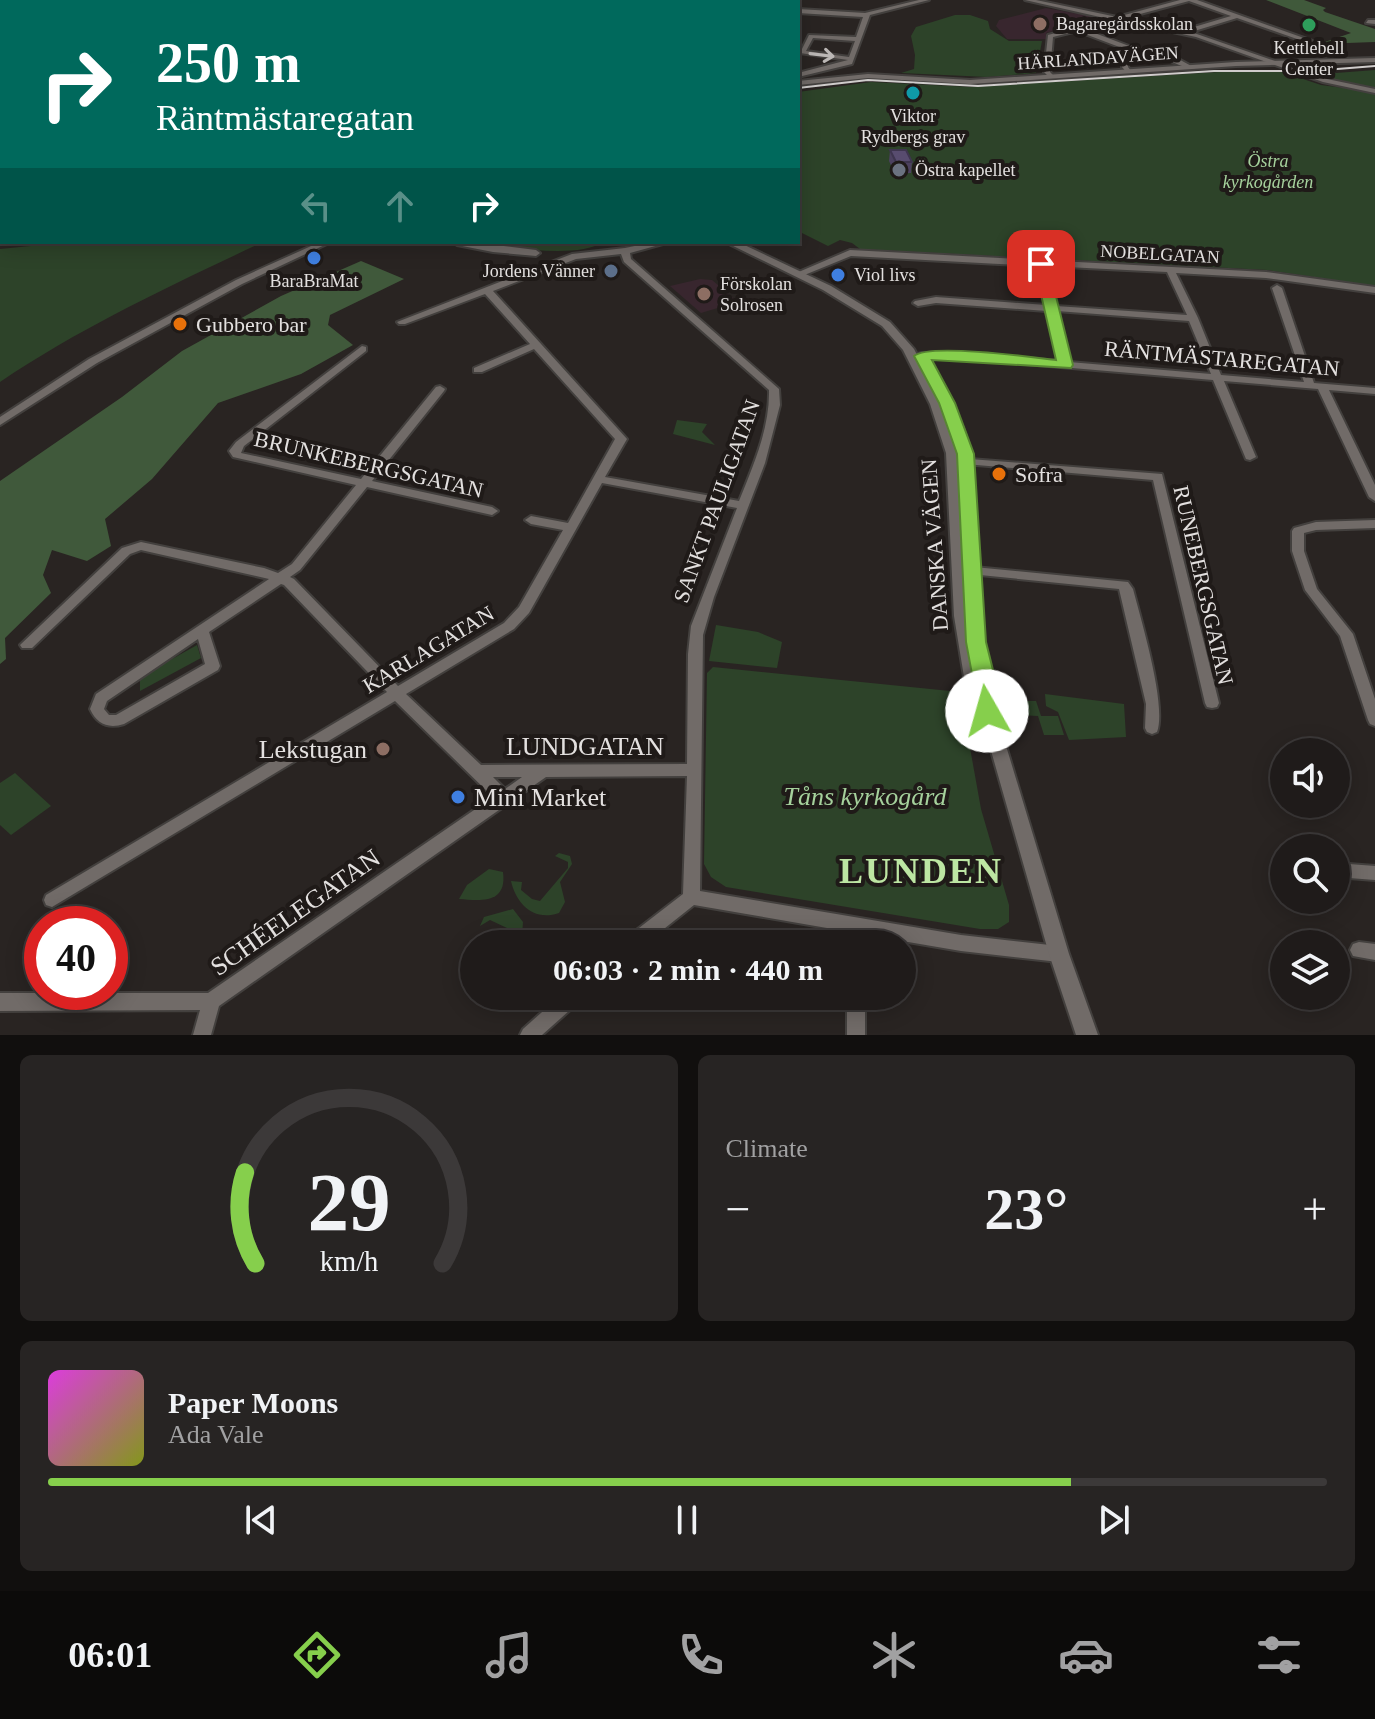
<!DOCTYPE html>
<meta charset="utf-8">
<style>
:root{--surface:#1f1b1a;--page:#272423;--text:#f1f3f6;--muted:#a1a1a2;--line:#3c3939;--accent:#86cf4c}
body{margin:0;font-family:Georgia,serif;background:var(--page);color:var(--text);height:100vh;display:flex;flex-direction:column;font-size:30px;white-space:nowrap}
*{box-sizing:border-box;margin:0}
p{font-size:26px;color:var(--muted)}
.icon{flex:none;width:44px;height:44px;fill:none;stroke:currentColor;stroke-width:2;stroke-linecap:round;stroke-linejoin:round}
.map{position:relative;height:1035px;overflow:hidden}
.details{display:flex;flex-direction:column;gap:20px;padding:20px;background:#110f0e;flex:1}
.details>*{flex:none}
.guide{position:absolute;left:0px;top:0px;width:800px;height:244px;box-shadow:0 4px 20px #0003,0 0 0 2px var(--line);background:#00695c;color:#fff;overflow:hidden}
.fabs{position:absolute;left:1270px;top:738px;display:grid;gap:16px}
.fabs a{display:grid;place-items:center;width:80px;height:80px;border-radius:50%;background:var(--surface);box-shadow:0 4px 20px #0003,0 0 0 2px var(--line);font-size:40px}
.speed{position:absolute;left:24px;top:906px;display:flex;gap:16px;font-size:40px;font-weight:700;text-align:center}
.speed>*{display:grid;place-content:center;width:104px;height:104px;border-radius:50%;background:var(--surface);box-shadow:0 4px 20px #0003,0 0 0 2px var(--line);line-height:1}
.speed .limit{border:12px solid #d22;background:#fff;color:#111}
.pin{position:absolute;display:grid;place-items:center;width:68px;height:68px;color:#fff;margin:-34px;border-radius:16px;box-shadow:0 4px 12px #0006}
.me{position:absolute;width:88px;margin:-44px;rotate:353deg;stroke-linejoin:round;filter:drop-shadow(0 0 6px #0008)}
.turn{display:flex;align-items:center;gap:28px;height:168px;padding:0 24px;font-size:36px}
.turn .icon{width:104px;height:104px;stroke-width:2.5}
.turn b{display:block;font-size:56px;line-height:68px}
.lanes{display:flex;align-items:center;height:76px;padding:0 24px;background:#0003;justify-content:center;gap:40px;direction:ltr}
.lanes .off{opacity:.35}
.big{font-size:60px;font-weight:700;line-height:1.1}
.details .tile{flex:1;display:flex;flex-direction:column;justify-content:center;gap:12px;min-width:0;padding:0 28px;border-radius:12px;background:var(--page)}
.details .dial{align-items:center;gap:0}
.dial svg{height:208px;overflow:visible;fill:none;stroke:var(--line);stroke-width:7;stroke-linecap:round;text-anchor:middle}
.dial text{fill:var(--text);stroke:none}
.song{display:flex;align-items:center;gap:24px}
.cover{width:96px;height:96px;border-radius:12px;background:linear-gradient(135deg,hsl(300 70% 55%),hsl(70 70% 35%))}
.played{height:8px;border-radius:4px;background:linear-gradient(90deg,var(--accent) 80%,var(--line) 80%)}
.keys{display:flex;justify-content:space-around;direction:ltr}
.heat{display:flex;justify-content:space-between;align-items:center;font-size:44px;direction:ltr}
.details .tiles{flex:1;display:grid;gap:20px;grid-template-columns:1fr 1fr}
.tile:last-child{grid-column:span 2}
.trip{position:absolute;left:460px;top:930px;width:456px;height:80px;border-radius:40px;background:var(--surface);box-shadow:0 4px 20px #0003,0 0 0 2px var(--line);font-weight:700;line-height:80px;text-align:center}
.tab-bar{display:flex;height:128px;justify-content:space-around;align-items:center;background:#0c0b0a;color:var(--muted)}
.tab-bar .icon{width:56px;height:56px}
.tab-bar .selected{color:var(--accent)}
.tab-bar b{font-size:36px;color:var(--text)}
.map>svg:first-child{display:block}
.education{fill:#38262e}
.green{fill:#2d4329}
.forest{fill:#40593b}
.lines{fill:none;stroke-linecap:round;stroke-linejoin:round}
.minor-casing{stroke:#43403e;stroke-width:4}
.tertiary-casing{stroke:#43403e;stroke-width:4}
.motorway-casing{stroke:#43403e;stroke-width:4}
.minor{fill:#716b68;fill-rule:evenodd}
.tertiary{fill:#716b68;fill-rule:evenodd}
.motorway{fill:#d35683;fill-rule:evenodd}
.tram{stroke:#cfcccb;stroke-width:2}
.rail{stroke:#cfcccb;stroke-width:2}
.wall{fill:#4c415f}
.building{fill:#584c6f;stroke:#3e354e;stroke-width:2}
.oneway{stroke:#bbb7b5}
.route{fill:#86cf4c;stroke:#578731;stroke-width:2}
.education-dot{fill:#8d6e63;stroke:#1f1a18;stroke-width:3}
.leisure-dot{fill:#2e9e5b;stroke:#1f1a18;stroke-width:3}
.culture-dot{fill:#0f9aa8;stroke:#1f1a18;stroke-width:3}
.worship-dot{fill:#6b7280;stroke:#1f1a18;stroke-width:3}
.shop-dot{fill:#3f7fe0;stroke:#1f1a18;stroke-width:3}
.service-dot{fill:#5c6f8a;stroke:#1f1a18;stroke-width:3}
.food-dot{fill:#e8710a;stroke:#1f1a18;stroke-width:3}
.labels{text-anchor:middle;stroke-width:8;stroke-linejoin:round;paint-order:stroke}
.far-poi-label{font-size:18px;fill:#e3e0df;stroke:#1f1a18;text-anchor:start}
.far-street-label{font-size:18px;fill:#e3e0df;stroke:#1f1a18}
.far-park-label{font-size:18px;font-style:italic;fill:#a5d19c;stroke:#1f1a18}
.poi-label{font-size:22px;fill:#e3e0df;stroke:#1f1a18;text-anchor:start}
.street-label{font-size:22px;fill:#e3e0df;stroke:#1f1a18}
.near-street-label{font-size:26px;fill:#e3e0df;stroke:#1f1a18}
.near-poi-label{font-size:26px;fill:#e3e0df;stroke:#1f1a18;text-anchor:end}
.near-park-label{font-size:26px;font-style:italic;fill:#a5d19c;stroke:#1f1a18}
.near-district-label{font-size:36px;font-weight:bold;letter-spacing:2px;fill:#bde6a3;stroke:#1f1a18}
</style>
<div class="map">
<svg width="1375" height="1035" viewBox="0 0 1375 1035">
<rect width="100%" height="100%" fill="#292422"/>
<g class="education">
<polygon points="1046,8 1101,18 1046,33 1046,39 1007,39 996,26 999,20"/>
<polygon points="700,279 712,280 738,302 701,313 670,286"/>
</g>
<g class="green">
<polygon points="955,15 970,15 988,21 990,29 1009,41 1042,41 1036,73 987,77 901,73 914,69 915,55 911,36 916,27"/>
<polygon points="1375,70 1375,88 1344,83 1323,74"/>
<polygon points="1235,71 1282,72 1321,85 1375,92 1375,286 1267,270 860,249 852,243 840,240 828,246 798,231 798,92 871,82 972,87"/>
<path d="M71,242h192c-91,43 -180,84 -263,140v-133z"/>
<path d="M469,242h134c-27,18 -101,4 -134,0z"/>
<polygon points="677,420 707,424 702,432 715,445 673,434"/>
<polygon points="716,625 758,632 782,642 777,668 709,661"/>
<polygon points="197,645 201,658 140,691 140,677"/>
<polygon points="713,667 960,692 981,809 1009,905 1009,922 998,929 980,929 726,887 711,877 704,864 707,673"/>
<polygon points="1045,694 1124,704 1126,737 1069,740 1058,712 1046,706"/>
<polygon points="1019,701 1036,701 1041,716 1058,716 1064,735 1044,735 1038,716 1018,715 1016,704"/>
<polygon points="15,773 51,806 11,835 0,825 0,783"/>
<path d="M559,853l11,3 2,8 -12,18 5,20 -6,11c-26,9 -43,-10 -48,-32l11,1 -1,8 11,9 8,2 28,-33v-6l-13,-6z"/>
<path d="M489,869l14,3c4,31 -20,29 -44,27l8,-14z"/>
<polygon points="513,909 523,922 522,936 515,944 502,944 507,928 490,920 480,926 484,917"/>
</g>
<g class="forest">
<polygon points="1266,0 1304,0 1326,8 1323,10 1325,12 1375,29 1375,42 1319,44 1351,33"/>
<polygon points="361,261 404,279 330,315 328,325 353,345 301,374 218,403 152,479 105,519 111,546 87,561 52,550 43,575 51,593 5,638 6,659 0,664 0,481 122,397 182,351 281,296"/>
</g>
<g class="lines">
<g class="minor-casing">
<g id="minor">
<polygon points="503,0 510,0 508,2 501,2"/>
<polygon points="640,0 666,0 672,2 646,2"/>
<path d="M919,0h10l-59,15 -18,49 -54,13v-4l50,-13 -48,-7 9,-18 47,2 7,-20 -65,-4v-4l67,4zM813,38l42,3 -6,16 -43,-6z"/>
<path d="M1025,0h11l81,17 63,-17h17l121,43 18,12 -5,1 -17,-11 -77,-27 -46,14 136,47 48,10v4l-52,-11 -127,-45 -79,-17 -33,9 53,20h13l21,6 24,13c-17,3 -36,-22 -66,-13l-1,12 4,5 -5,1 -5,-6 1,-13 7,-3 -53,-20 -24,6 -3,35 5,5 -5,1 -6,-6 4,-37 61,-16zM1189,1l42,15 -47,14 -59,-12z"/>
<polygon points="1368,20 1375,20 1375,24 1366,23"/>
<rect x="0" y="111" width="2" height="5"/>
<rect x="0" y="156" width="2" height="4"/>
<polygon points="320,242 331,242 242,284 97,363 0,425 0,417 89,359 236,280"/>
<polygon points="453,242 470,242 536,250 540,253 536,256 493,252 457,245"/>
<path d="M654,242h16l-40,11 1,6 148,130 1,16 -15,58 -51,134 -11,38 -3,256 261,44 98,11 6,2 3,6 -3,6 -6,2 -98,-11 -94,-16v9h-18l1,-12 -156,-27 -49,39h-22l3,-6 57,-44 4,-118 -141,1 -327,229 -8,29h-18l7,-25 -200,1v-18h208l285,-196 -98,-96 -343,206 -6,-2 -2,-5 2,-5 341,-203 -103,-107 -3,-1 -72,48 11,34 -2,4 -94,54c-16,5 -27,0 -34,-15l6,-15 173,-115 -128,-29 -11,4 -98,94h-10l-2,-3 102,-97 19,-6 123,26 14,5 14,-9 64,-79 -123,-28 -4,-6 7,-9 126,-96 4,1v4l-122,95 -3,7 120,26 75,-92 4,-1 5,3 -1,2 -72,90 120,26 6,4 -6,4 -125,-28 -67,83 -10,7 4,2 104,107 106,-63 15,-16 44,-77 -32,-6 -6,-4 6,-4 37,7 47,-84 -81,-90 -52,23h-8v-4l56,-24 -45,-50 -80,30h-6l-2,-2 175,-68 53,-6zM621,254l3,8 145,128c1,38 -16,76 -30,111l-134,-24 22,-38 -134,-148 83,-32zM602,483l135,25 -46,118 -3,28 -1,110 -206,1 -75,-71 108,-65 15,-16zM198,639l7,25 -89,51h-7l-5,-6 3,-8zM493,777h29l-17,12z"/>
<path d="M850,250l416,22 109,15v6l-109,-15 -90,-5 22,45 23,57 83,7 -32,-94 5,-3 5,3 32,95 61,5v6l-46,-4 46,95v16l-6,-4 -51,-108 -94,-8 32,76 -6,3 -4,-1 -33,-79 -257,-22h-38v-4l4,-1 34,-1 103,9 -12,-50 -111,-8 -18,3 -5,-3 2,-2 21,-4 110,8 -9,-39 -186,-10 -49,20 -3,1 -5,-3zM1046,266l121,6 20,43 -131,-9zM1057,311l132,10 22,53 -142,-12z"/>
<polygon points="957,458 1162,474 1219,703 1217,707 1212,708 1207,707 1205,703 1153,480 953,463 951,461 953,459"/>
<polygon points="1375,520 1375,528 1316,530 1304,533 1304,551 1317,589 1353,634 1375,699 1375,726 1370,724 1368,720 1340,636 1305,590 1292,551 1292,531 1294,528 1316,522"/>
<path d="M964,566l164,16 5,7c8,31 34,117 24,143l-5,2 -5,-2 -2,-4 1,-24 -27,-115 -159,-16 -2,-3z"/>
<polygon points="1336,863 1375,866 1375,880 1336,877"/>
<polygon points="1359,942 1375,944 1375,960 1353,956 1350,950 1353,944"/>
<polygon points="560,996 582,996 579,1002 542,1035 520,1035 523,1029"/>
<rect x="847" y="996" width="18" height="39"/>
</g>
</g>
<g class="tertiary-casing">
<g id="tertiary">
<polygon points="1375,58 1375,62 1236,66 970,84 868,78 798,85 798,81 868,74 970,80 1236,62"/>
<rect x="0" y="211" width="2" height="6"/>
<polygon points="725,242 738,242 831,286 890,322 914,349 933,386 938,383 944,387 963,428 972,454 984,642 997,698 994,713 1000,726 1069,954 1098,1035 1076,1035 1049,954 984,726 966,689 954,616 946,453 930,404 903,350 882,326 823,290"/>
</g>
</g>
<g class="motorway-casing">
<rect id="motorway" x="0" y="99" width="2" height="8"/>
</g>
<use href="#minor" class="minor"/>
<use href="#tertiary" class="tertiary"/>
<use href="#motorway" class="motorway"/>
<g class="tram">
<polyline points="329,2 337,0"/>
<polyline points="798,88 868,80 978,86 1214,71 1312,71 1375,66"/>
</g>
<g class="rail">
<polyline points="108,2 114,0"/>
<polyline points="148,2 157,0"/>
<polyline points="296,2 303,0"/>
</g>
</g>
<polygon class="wall" points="890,150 912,162 911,173 895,174 889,161"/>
<polygon class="building" points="890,150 906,150 912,162 896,162"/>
<defs><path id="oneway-shaft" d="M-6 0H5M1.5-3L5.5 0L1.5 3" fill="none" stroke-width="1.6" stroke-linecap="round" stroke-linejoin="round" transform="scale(2)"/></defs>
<use class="oneway" href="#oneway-shaft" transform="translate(822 55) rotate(7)"/>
<path class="route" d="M1041,260l7,4 25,101 -2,3 -139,-8 23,43 19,51 12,188 14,56 -5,19 -8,2 -7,-2 -14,-75 -9,-188 -18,-51 -25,-47c15,-13 118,1 142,4l-22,-96z"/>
<g class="education-dot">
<circle cx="1040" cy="24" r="8"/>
<circle cx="704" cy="294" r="8"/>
<circle cx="383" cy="749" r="8"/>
</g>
<circle class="leisure-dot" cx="1309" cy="25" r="8"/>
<circle class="culture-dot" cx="913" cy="93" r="8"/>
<circle class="worship-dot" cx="899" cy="170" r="8"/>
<g class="shop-dot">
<circle cx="314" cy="258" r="8"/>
<circle cx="838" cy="275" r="8"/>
<circle cx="458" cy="797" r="8"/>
</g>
<circle class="service-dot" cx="611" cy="271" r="8"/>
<g class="food-dot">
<circle cx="180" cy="324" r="8"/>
<circle cx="999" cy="474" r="8"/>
</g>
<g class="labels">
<g class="far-poi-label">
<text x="1056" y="30">Bagaregårdsskolan</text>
<text x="1309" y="54" text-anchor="middle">Kettlebell<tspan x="1309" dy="21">Center</tspan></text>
<text x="913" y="122" text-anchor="middle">Viktor<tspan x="913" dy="21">Rydbergs grav</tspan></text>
<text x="915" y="176">Östra kapellet</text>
<text x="595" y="277" text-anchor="end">Jordens Vänner</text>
<text x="854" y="281">Viol livs</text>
<text x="314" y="287" text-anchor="middle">BaraBraMat</text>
<text x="720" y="290">Förskolan<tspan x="720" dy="21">Solrosen</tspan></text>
</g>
<g class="far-street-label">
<text transform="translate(1098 58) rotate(-4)" y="6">HÄRLANDAVÄGEN</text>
<text transform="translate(1160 254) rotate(3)" y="6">NOBELGATAN</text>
</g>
<g class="far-park-label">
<text x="1268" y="167">Östra<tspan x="1268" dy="21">kyrkogården</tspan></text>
</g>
<g class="poi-label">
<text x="196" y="332">Gubbero bar</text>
<text x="1015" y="482">Sofra</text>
</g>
<g class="street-label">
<text transform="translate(1222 358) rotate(5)" y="8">RÄNTMÄSTAREGATAN</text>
<text transform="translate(369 464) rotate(13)" y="8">BRUNKEBERGSGATAN</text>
<text transform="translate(716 501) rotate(-70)" y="8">SANKT PAULIGATAN</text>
<text transform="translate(934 545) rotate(-94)" y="8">DANSKA VÄGEN</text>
<text transform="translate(1204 585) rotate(77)" y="8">RUNEBERGSGATAN</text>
<text transform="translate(428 649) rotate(-31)" y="8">KARLAGATAN</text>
</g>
<g class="near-street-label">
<text x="585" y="755">LUNDGATAN</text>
<text transform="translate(295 912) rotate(-35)" y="9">SCHÉELEGATAN</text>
</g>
<g class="near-poi-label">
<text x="367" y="758">Lekstugan</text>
<text x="474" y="806" text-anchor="start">Mini Market</text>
</g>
<g class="near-park-label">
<text x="865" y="805">Tåns kyrkogård</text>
</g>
<g class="near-district-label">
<text x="921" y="883">LUNDEN</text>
</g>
</g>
</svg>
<div class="fabs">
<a><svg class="icon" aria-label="sound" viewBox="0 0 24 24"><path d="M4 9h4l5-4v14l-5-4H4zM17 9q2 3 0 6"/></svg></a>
<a><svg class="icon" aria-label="search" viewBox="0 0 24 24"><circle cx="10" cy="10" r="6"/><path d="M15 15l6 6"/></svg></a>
<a><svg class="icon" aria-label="layers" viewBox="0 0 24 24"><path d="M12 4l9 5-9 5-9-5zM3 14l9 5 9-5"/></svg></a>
</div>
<div class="speed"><div class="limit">40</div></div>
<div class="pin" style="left:1041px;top:264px;background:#d93025"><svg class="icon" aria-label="arrive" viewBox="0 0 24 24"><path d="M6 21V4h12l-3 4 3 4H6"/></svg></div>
<svg class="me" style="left:987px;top:711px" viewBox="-20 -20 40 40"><circle r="19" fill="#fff"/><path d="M0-13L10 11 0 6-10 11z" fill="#86cf4c"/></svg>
<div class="trip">06:03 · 2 min · 440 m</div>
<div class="guide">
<div class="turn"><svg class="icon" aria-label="right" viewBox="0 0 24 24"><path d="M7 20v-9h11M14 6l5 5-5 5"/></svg><div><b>250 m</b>Räntmästaregatan</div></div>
<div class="lanes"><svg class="icon off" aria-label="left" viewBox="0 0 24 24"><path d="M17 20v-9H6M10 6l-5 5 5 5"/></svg><svg class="icon off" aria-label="ahead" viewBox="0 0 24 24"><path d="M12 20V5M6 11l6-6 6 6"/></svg><svg class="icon" aria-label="right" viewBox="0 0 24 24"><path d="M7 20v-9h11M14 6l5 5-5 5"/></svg></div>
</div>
</div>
<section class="details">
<div class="tiles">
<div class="tile dial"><svg viewBox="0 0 100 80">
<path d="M14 69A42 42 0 1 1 86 69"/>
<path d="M14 69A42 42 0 0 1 10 34" stroke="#86cf4c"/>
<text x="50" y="56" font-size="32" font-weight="700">29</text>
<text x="50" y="72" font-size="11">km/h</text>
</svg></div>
<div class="tile"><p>Climate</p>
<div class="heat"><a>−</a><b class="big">23°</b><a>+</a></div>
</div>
<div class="tile">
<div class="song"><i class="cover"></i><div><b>Paper Moons</b><p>Ada Vale</p></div></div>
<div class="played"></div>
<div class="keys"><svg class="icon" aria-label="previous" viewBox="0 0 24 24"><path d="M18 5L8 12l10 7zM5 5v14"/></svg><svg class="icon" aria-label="pause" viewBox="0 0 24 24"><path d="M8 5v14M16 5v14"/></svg><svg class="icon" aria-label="next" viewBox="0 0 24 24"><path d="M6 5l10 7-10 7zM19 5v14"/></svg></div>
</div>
</div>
</section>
<nav class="tab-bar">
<b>06:01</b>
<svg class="icon selected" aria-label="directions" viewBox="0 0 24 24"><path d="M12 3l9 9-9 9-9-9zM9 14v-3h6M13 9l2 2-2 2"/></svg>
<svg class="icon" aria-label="music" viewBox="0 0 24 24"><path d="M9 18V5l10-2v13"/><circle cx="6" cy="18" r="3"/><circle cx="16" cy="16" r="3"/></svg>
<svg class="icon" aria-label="phone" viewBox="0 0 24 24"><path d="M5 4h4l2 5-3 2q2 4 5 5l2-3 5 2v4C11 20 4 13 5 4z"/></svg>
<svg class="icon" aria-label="climate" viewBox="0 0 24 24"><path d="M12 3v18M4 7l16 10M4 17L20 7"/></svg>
<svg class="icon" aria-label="car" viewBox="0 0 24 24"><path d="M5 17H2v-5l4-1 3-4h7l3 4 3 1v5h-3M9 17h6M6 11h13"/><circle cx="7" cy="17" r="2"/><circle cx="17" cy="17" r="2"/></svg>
<svg class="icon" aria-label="filters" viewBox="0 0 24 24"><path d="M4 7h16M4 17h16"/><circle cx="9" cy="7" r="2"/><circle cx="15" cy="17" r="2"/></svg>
</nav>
